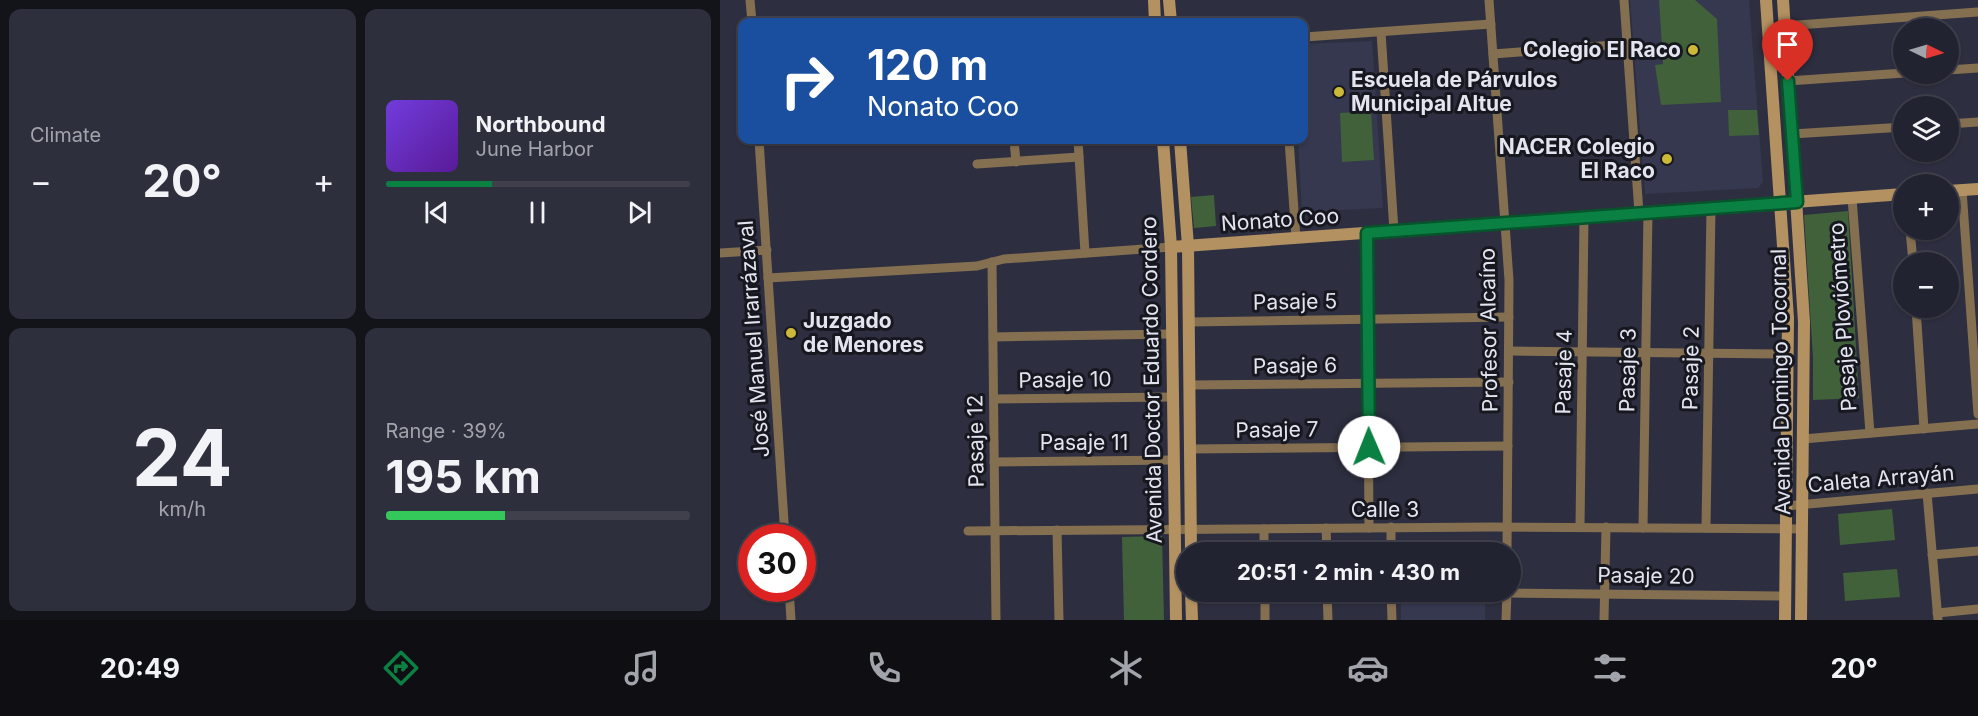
<!DOCTYPE html>
<meta charset="utf-8">
<style>
:root{--surface:#222330;--page:#2e2f3c;--text:#f1f3f6;--muted:#a2a4ab;--line:#3f404c;--accent:#0b8043}
body{margin:0;font-family:Inter,sans-serif;background:var(--page);color:var(--text);height:100vh;display:flex;flex-direction:column;font-size:22px;white-space:nowrap}
*{box-sizing:border-box;margin:0}
p{font-size:20px;color:var(--muted)}
.icon{flex:none;width:33px;height:33px;fill:none;stroke:currentColor;stroke-width:2;stroke-linecap:round;stroke-linejoin:round}
.map{position:relative;flex:1;overflow:hidden}
.sheet{display:flex;flex-direction:column;gap:9px;padding:9px;background:#13131a;width:720px}
.sheet>*{flex:none}
.top-card{position:absolute;left:18px;top:18px;width:570px;height:126px;border-radius:12px;box-shadow:0 2px 4px #0004,0 0 0 2px var(--line);background:#1a4fa0;color:#fff;overflow:hidden}
.needle{width:39px;rotate:95deg}
.controls{position:absolute;left:1173px;top:18px;display:grid;gap:12px}
.controls a{display:grid;place-items:center;width:66px;height:66px;border-radius:50%;background:var(--surface);box-shadow:0 2px 4px #0004,0 0 0 2px var(--line);font-size:30px}
.speed{position:absolute;left:18px;top:524px;display:flex;gap:12px;font-size:30px;font-weight:700;text-align:center}
.speed>*{display:grid;place-content:center;width:78px;height:78px;border-radius:50%;background:var(--surface);box-shadow:0 2px 4px #0004,0 0 0 2px var(--line);line-height:1}
.speed .limit{border:9px solid #d22;background:#fff;color:#111}
.pin{position:absolute;display:grid;place-items:center;width:51px;height:51px;color:#fff;margin:-62px -26px;border-radius:50% 50% 50% 0;rotate:-45deg;box-shadow:0 0 6px #0007}
.pin .icon{rotate:45deg}
.me{position:absolute;width:66px;margin:-33px;rotate:359deg;stroke-linejoin:round;filter:drop-shadow(0 0 4px #0008)}
.turn{display:flex;align-items:center;gap:21px;height:126px;padding:0 30px;font-size:27px}
.turn .icon{width:78px;height:78px;stroke-width:2.5}
.turn b{display:block;font-size:42px;line-height:51px}
.big{font-size:45px;font-weight:700;line-height:1.1}
.sheet .card{flex:1;display:flex;flex-direction:column;justify-content:center;gap:9px;min-width:0;padding:0 21px;border-radius:12px;background:var(--page)}
.sheet .dial{align-items:center;gap:0}
.dial b{font-size:78px;line-height:1}
.song{display:flex;align-items:center;gap:18px}
.cover{width:72px;height:72px;border-radius:9px;background:linear-gradient(135deg,hsl(260 70% 55%),hsl(270 70% 35%))}
.played{height:6px;border-radius:3px;background:linear-gradient(90deg,var(--accent) 35%,var(--line) 35%)}
.keys{display:flex;justify-content:space-around;direction:ltr}
.heat{display:flex;justify-content:space-between;align-items:center;font-size:33px;direction:ltr}
.charge{height:9px;border-radius:4px;background:linear-gradient(90deg,#34c759 39%,var(--line) 0)}
.sheet .tiles{flex:1;display:grid;gap:9px;grid-template-columns:repeat(2,1fr)}
.trip{position:absolute;left:456px;top:542px;width:345px;height:60px;border-radius:30px;background:var(--surface);box-shadow:0 2px 4px #0004,0 0 0 2px var(--line);font-weight:700;line-height:60px;text-align:center}
.tab-bar{display:flex;height:96px;justify-content:space-around;align-items:center;background:#0e0e13;color:var(--muted)}
.tab-bar .icon{width:42px;height:42px}
.tab-bar .current{color:var(--accent)}
.tab-bar b{font-size:27px;color:var(--text)}
main{display:flex;flex:1;min-height:0}
.map>svg:first-child{display:block}
.built{fill:#35384f}
.green{fill:#406139}
.lines{fill:none;stroke-linecap:round;stroke-linejoin:round}
.street{stroke:#846f51;stroke-width:9}
.secondary{stroke:#b39161;stroke-width:12}
.route-casing{stroke:#07532c;stroke-width:15}
.route{stroke:#0b8043;stroke-width:10}
.poi-dot{fill:#cdb938;stroke:#17181f;stroke-width:2}
.labels{text-anchor:middle;stroke-width:6;stroke-linejoin:round;paint-order:stroke}
.poi-label{font-size:21px;font-weight:bold;fill:#e2e4ef;stroke:#17181f;text-anchor:end}
.street-label{font-size:21px;fill:#e2e4ef;stroke:#17181f}
</style>
<main>
<section class="sheet">
<div class="tiles">
<div class="card"><p>Climate</p>
<div class="heat"><a>−</a><b class="big">20°</b><a>+</a></div>
</div>
<div class="card">
<div class="song"><i class="cover"></i><div><b>Northbound</b><p>June Harbor</p></div></div>
<div class="played"></div>
<div class="keys"><svg class="icon" aria-label="previous" viewBox="0 0 24 24"><path d="M18 5L8 12l10 7zM5 5v14"/></svg><svg class="icon" aria-label="pause" viewBox="0 0 24 24"><path d="M8 5v14M16 5v14"/></svg><svg class="icon" aria-label="next" viewBox="0 0 24 24"><path d="M6 5l10 7-10 7zM19 5v14"/></svg></div>
</div>
<div class="card dial"><b>24</b><p>km/h</p></div>
<div class="card"><p>Range · 39%</p><b class="big">195 km</b><div class="charge"></div></div>
</div>
</section>
<div class="map">
<svg width="1258" height="620" viewBox="0 0 1258 620">
<rect width="100%" height="100%" fill="#2d2f40"/>
<g class="built">
<polygon points="910,0 1029,0 1043,182 1038,188 925,194"/>
<polygon points="652,41 663,208 582,212 578,140 584,140 584,44"/>
<polygon points="682,544 766,545 766,552 682,552"/>
<rect x="681" y="591" width="84" height="29"/>
</g>
<g class="green">
<polygon points="939,0 975,0 997,19 1001,102 941,105 935,65 943,64"/>
<polygon points="1008,110 1037,110 1039,135 1009,136"/>
<polygon points="651,111 654,160 622,162 620,113"/>
<polygon points="494,195 496,226 474,228 471,197"/>
<polygon points="1128,211 1139,398 1093,400 1093,358 1084,215"/>
<polygon points="1172,509 1175,540 1120,545 1118,514"/>
<polygon points="442,536 444,620 404,620 402,537"/>
<polygon points="1177,569 1180,597 1125,601 1123,573"/>
</g>
<g class="lines">
<g class="street">
<polyline points="30,0 32,22"/>
<polyline points="769,0 789,280 787,552"/>
<polyline points="904,0 919,213"/>
<polyline points="1064,26 1258,12"/>
<polyline points="661,32 674,231"/>
<polyline points="584,37 771,24"/>
<polyline points="773,54 907,44"/>
<polyline points="1228,70 1258,68"/>
<polyline points="1068,81 1184,73"/>
<polyline points="1228,124 1258,122"/>
<polyline points="1072,134 1184,127"/>
<polyline points="39,140 65,537"/>
<polyline points="294,140 296,162"/>
<polyline points="358,140 365,253"/>
<polyline points="569,140 576,238"/>
<polyline points="257,164 359,157"/>
<polyline points="1242,190 1258,414"/>
<polyline points="1132,198 1150,433"/>
<polyline points="1190,230 1193,262"/>
<polyline points="647,233 649,528"/>
<polyline points="0,253 47,250"/>
<polyline points="272,262 276,620"/>
<polyline points="48,278 257,266 284,259 451,247"/>
<polyline points="1196,308 1204,429"/>
<polyline points="469,322 789,317"/>
<polyline points="273,337 452,334"/>
<polyline points="789,351 1068,354"/>
<polyline points="469,385 789,382"/>
<polyline points="274,399 453,397"/>
<polyline points="1083,439 1258,424"/>
<polyline points="470,449 788,446"/>
<polyline points="274,462 454,460"/>
<polyline points="1207,493 1218,620"/>
<polyline points="1066,506 1258,489"/>
<polyline points="671,527 671,552"/>
<polyline points="860,527 864,217"/>
<polyline points="606,528 607,552"/>
<polyline points="923,528 928,212"/>
<polyline points="986,528 991,208"/>
<polyline points="544,529 544,552"/>
<polyline points="337,530 339,620"/>
<polyline points="248,531 772,527 1082,529"/>
<polyline points="1212,555 1258,551"/>
<polyline points="69,588 71,620"/>
<polyline points="545,591 545,620"/>
<polyline points="607,591 608,620"/>
<polyline points="671,591 672,620"/>
<polyline points="787,593 1066,596"/>
<polyline points="1217,613 1258,609"/>
<polyline points="786,620 787,591"/>
<polyline points="884,620 886,527"/>
</g>
<g class="secondary">
<polyline points="434,0 435,22"/>
<polyline points="449,0 451,22"/>
<polyline points="1046,0 1068,318 1065,620"/>
<polyline points="1063,0 1084,322 1081,620"/>
<polyline points="443,140 451,247 456,620"/>
<polyline points="460,140 468,246 471,552"/>
<polyline points="1228,191 1258,189"/>
<polyline points="451,247 1184,194"/>
<polyline points="471,591 472,620"/>
</g>
</g>
<g class="lines">
<g class="route-casing">
<polyline id="route" points="649,447 647,233 1077,202 1068,81"/>
</g>
<use href="#route" class="route"/>
</g>
<g class="poi-dot">
<circle cx="973" cy="50" r="6"/>
<circle cx="619" cy="92" r="6"/>
<circle cx="947" cy="159" r="6"/>
<circle cx="71" cy="333" r="6"/>
</g>
<g class="labels">
<g class="poi-label">
<text x="961" y="57">Colegio El Raco</text>
<text x="631" y="87" text-anchor="start">Escuela de Párvulos<tspan x="631" dy="24">Municipal Altue</tspan></text>
<text x="935" y="154">NACER Colegio<tspan x="935" dy="24">El Raco</tspan></text>
<text x="83" y="328" text-anchor="start">Juzgado<tspan x="83" dy="24">de Menores</tspan></text>
</g>
<g class="street-label">
<text transform="translate(560 220) rotate(-4)" y="7">Nonato Coo</text>
<text transform="translate(575 302) rotate(-1)" y="7">Pasaje 5</text>
<text transform="translate(1123 317) rotate(-94)" y="7">Pasaje Ploviómetro</text>
<text transform="translate(769 330) rotate(-91)" y="7">Profesor Alcaíno</text>
<text transform="translate(34 339) rotate(-94)" y="7">José Manuel Irarrázaval</text>
<text transform="translate(575 366) rotate(-1)" y="7">Pasaje 6</text>
<text transform="translate(971 368) rotate(-89)" y="7">Pasaje 2</text>
<text transform="translate(908 370) rotate(-89)" y="7">Pasaje 3</text>
<text transform="translate(844 372) rotate(-89)" y="7">Pasaje 4</text>
<text transform="translate(345 380) rotate(-1)" y="7">Pasaje 10</text>
<text transform="translate(432 380) rotate(-91)" y="7">Avenida Doctor Eduardo Cordero</text>
<text transform="translate(1061 382) rotate(-91)" y="7">Avenida Domingo Tocornal</text>
<text transform="translate(557 430) rotate(-1)" y="7">Pasaje 7</text>
<text transform="translate(256 441) rotate(-91)" y="7">Pasaje 12</text>
<text x="364" y="450">Pasaje 11</text>
<text transform="translate(1161 479) rotate(-5)" y="7">Caleta Arrayán</text>
<text x="665" y="517">Calle 3</text>
<text transform="translate(926 576) rotate(1)" y="7">Pasaje 20</text>
</g>
</g>
</svg>
<div class="controls">
<a><svg class="needle" viewBox="-14 -14 28 28"><path d="M0-13l5 13h-10z" fill="#e53935"/><path d="M0 13l5-13h-10z" fill="#a2a4ab"/></svg></a>
<a><svg class="icon" aria-label="layers" viewBox="0 0 24 24"><path d="M12 4l9 5-9 5-9-5zM3 14l9 5 9-5"/></svg></a>
<a>+</a>
<a>−</a>
</div>
<div class="speed"><div class="limit">30</div></div>
<div class="pin" style="left:1068px;top:81px;background:#d93025"><svg class="icon" aria-label="arrive" viewBox="0 0 24 24"><path d="M6 21V4h12l-3 4 3 4H6"/></svg></div>
<svg class="me" style="left:649px;top:447px" viewBox="-20 -20 40 40"><circle r="19" fill="#fff"/><path d="M0-13L10 11 0 6-10 11z" fill="#0b8043"/></svg>
<div class="trip">20:51 · 2 min · 430 m</div>
<div class="top-card">
<div class="turn"><svg class="icon" aria-label="right" viewBox="0 0 24 24"><path d="M7 20v-9h11M14 6l5 5-5 5"/></svg><div><b>120 m</b>Nonato Coo</div></div>
</div>
</div>
</main>
<nav class="tab-bar">
<b>20:49</b>
<svg class="icon current" aria-label="directions" viewBox="0 0 24 24"><path d="M12 3l9 9-9 9-9-9zM9 14v-3h6M13 9l2 2-2 2"/></svg>
<svg class="icon" aria-label="music" viewBox="0 0 24 24"><path d="M9 18V5l10-2v13"/><circle cx="6" cy="18" r="3"/><circle cx="16" cy="16" r="3"/></svg>
<svg class="icon" aria-label="phone" viewBox="0 0 24 24"><path d="M5 4h4l2 5-3 2q2 4 5 5l2-3 5 2v4C11 20 4 13 5 4z"/></svg>
<svg class="icon" aria-label="climate" viewBox="0 0 24 24"><path d="M12 3v18M4 7l16 10M4 17L20 7"/></svg>
<svg class="icon" aria-label="car" viewBox="0 0 24 24"><path d="M5 17H2v-5l4-1 3-4h7l3 4 3 1v5h-3M9 17h6M6 11h13"/><circle cx="7" cy="17" r="2"/><circle cx="17" cy="17" r="2"/></svg>
<svg class="icon" aria-label="filters" viewBox="0 0 24 24"><path d="M4 7h16M4 17h16"/><circle cx="9" cy="7" r="2"/><circle cx="15" cy="17" r="2"/></svg>
<b>20°</b>
</nav>
